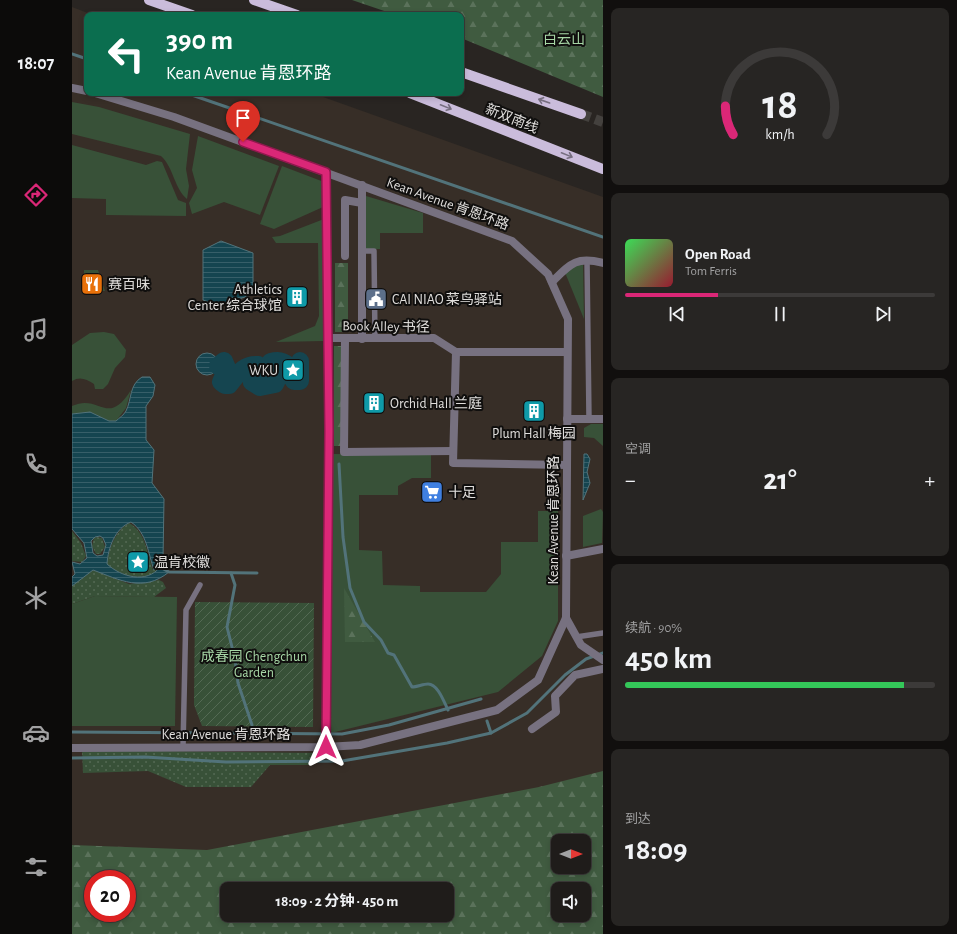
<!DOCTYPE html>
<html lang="zh">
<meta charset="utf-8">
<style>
:root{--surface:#1f1c1a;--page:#272523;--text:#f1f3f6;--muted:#a1a1a2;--line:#3c3a39;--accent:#db2777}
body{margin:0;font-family:"Alegreya Sans","Noto Sans SC",sans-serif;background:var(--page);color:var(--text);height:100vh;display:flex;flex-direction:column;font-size:15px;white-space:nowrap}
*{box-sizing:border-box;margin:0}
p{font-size:13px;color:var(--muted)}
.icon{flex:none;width:22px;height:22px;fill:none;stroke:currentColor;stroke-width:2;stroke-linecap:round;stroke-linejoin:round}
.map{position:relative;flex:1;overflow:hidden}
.side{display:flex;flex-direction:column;gap:8px;padding:8px;background:#110f0e;width:354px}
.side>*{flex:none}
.guide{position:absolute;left:12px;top:12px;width:380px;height:84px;border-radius:8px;box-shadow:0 2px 6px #0003,0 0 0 1px var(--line);background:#0b6e4f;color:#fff;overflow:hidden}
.needle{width:26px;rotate:90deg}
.buttons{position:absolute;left:479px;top:834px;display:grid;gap:8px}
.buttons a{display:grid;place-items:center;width:40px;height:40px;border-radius:8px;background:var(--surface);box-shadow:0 2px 6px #0003,0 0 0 1px var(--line);font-size:20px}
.speed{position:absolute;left:12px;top:870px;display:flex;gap:8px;font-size:20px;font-weight:700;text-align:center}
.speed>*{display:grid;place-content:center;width:52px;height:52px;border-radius:50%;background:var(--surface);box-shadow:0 2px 6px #0003,0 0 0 1px var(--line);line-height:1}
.speed .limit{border:6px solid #d22;background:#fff;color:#111}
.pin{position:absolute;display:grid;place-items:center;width:34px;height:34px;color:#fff;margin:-41px -17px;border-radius:50% 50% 50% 0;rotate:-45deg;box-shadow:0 0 4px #0007}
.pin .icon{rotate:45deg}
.me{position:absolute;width:44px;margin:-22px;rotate:0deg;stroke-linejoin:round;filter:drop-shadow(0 0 3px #0008)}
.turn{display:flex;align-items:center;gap:14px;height:84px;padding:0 16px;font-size:18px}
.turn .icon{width:52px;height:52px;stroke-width:2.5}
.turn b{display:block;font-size:28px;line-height:34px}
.big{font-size:30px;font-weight:700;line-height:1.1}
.side .widget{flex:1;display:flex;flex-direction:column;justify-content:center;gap:6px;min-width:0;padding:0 14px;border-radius:8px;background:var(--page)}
.side .dial{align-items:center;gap:0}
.dial svg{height:104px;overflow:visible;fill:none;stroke:var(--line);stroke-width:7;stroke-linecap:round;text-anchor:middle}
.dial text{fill:var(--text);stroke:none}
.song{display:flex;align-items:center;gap:12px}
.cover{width:48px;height:48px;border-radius:6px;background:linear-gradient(135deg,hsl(130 70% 55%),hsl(350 70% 35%))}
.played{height:4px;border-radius:2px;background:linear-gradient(90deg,var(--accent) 30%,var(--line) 30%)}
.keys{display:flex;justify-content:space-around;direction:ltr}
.heat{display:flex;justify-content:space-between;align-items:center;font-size:22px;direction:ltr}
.charge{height:6px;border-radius:3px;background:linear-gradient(90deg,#34c759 90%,var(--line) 0)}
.trip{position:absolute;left:148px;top:882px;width:234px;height:40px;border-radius:8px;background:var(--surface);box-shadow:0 2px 6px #0003,0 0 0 1px var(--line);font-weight:700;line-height:40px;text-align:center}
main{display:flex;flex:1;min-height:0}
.menu{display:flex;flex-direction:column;width:72px;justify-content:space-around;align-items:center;background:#0c0b0a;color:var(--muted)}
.menu .icon{width:28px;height:28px}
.menu .on{color:var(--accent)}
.menu b{font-size:18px;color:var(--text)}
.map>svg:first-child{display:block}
.built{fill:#372e27;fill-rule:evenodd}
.grass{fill:#385138}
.forest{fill:url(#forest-firs);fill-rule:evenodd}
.park{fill:url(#park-dots)}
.garden{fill:url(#garden-furrows)}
.water{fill:url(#water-rules);stroke:#52737a;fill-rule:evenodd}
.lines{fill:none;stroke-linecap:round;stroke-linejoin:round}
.stream{stroke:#52737a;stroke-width:3}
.river{stroke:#154550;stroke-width:18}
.primary-tunnel{stroke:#44413e;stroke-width:10;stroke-dasharray:10 5;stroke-linecap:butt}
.service{stroke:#777180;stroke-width:5.5}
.minor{stroke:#777180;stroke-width:8}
.primary{stroke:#cabcdb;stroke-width:10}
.oneway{stroke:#766e7f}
.route-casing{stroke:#8e194d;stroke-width:10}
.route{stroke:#db2777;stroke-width:7}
.labels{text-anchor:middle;stroke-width:4;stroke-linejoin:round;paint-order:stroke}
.park-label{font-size:14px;fill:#a7d7a6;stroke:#100f0e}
.street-label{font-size:14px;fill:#e0dedc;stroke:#100f0e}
.poi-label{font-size:14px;fill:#e0dedc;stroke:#100f0e;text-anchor:start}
</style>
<main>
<nav class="menu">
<b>18:07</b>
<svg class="icon on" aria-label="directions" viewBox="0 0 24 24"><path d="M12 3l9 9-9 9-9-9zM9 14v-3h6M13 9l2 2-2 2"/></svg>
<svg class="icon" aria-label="music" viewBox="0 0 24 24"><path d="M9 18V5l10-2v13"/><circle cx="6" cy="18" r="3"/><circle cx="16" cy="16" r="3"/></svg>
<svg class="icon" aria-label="phone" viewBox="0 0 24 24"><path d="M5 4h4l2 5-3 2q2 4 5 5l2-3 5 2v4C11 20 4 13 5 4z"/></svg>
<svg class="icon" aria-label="climate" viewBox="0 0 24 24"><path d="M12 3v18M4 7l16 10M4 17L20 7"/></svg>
<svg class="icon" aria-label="car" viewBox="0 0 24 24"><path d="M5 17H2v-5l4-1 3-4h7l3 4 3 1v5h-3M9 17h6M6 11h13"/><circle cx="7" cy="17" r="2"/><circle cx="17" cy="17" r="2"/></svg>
<svg class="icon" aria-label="filters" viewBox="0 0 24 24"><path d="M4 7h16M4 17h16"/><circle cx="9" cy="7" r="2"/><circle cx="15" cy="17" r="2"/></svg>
</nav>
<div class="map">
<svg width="531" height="934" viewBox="0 0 531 934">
<defs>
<pattern id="forest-firs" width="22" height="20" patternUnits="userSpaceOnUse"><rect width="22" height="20" fill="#405b40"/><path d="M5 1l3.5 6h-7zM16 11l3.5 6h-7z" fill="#5b725b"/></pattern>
<pattern id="park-dots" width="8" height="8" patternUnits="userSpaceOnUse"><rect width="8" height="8" fill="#385138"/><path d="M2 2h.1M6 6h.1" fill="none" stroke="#546a54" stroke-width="1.8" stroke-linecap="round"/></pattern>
<pattern id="garden-furrows" width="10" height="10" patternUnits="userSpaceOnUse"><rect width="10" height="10" fill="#385138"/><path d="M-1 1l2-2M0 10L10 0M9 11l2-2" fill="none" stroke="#546a54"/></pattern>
<pattern id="water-rules" width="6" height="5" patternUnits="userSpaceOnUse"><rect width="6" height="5" fill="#154550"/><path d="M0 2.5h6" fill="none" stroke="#375f69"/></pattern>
</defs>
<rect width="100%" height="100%" fill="#292522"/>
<path class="built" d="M0,7l21,8h-6v78h225l291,104v737h-531zM486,841h26v26h-26zM21,879h34v34h-34zM155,889h220v26h-220zM486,889h26v26h-26z"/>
<g class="grass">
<path d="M0,102l27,5 91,27 -4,35 3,17 -2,13c-13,-11 -13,-31 -26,-43l-89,-22z"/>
<polygon points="126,136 207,166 188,215 152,202 120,214 117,203 125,188 120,170"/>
<polygon points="0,145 74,165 85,161 90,162 106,200 114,203 114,216 34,215 34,199 0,198"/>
<polygon points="210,166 252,182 251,207 202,229 188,224"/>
<polygon points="294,196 351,213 351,233 308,233 308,249 294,249"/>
<polygon points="252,219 251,341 204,342 243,326 247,316 246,243 204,243 200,237 208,236"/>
<polygon points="511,260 512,319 492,270"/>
<polygon points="12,270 26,270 33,291 12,291"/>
<path d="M32,332l10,2 12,16 -1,7 -10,11 -7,16 -5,5h-8l-1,-5c-8,-5 -14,-8 -22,-3v-36l18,-12z"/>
<path d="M59,390l-5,18 -10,13h-7l-19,-9 -18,2v-8c28,-13 35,22 59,-16z"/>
<polygon points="519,424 531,424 531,446 522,438 512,437 512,428"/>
<polygon points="261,454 359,455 359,478 340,478 326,486 326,495 287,495 287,550 310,551 311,585 348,586 348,592 414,592 429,574 429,542 466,542 466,511 486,511 486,621 470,656 426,692 259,733"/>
<polygon points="529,509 531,512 530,543 511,547 511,516"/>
<polygon points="23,596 105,597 103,726 0,726 0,604"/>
</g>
<g class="forest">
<polygon points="280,0 531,0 531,97 389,38 389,15 324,15"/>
<rect x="263" y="263" width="13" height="69"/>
<rect x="262" y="346" width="8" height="100"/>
<polygon points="272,588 303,642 273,642"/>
<path d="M531,771v163h-531v-89l135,5 332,-63zM486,841h26v26h-26zM21,879h34v34h-34zM155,889h220v26h-220zM486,889h26v26h-26z"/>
</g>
<g class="park">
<path d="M57,523c17,9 18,31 24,47l7,-3c-13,17 -39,10 -53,-3 1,-14 9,-34 22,-41z"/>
<polygon points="0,531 9,543 14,556 10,562 0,561"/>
<polygon points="25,537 30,538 33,547 28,554 24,554 20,546 22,538"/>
<polygon points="21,570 57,584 87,580 91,582 94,588 82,597 23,596 0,604 0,586"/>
<polygon points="10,750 249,753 240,765 198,765 179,787 114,787 76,771 11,773"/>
</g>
<polygon class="garden" points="123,602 242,603 241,727 130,726 122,705"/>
<g class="water">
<polygon points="149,241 181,253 181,294 148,306 131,300 131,250"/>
<circle cx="135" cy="364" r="11"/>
<path d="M70,377h8l5,8 -2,11 -7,10v34l8,10 -2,33 12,16 -1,61 -9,10c-6,-17 -7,-37 -23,-48 -16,6 -23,26 -24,42 14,13 40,20 53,3l9,5c-26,21 -49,8 -76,-2l-21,16v-9l3,-3 -3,-12 8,2 7,-6 -3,-15 -12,-14v-115l18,-2 19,9h7c3,-3 8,-6 10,-10 6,-12 3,-26 16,-34zM28,536l3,2 3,7 -3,10 -6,1 -4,-3 -2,-12 4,-4z"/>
<polygon points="512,454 515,454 518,459 515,472 518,483 511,500"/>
</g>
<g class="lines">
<g class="stream">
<polyline points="0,54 15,59"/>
<polyline points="114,93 531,237"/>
<path d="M267,464l4,73 7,51 14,34 17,18 7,13 6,2 18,32c5,0 11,-3 16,-3 10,0 16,18 20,26"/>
<polyline points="86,566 97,572 185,573"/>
<polyline points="159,573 163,585 155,627 163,659 166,683 180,725"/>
<polyline points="415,721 419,733 455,713 493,675 514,659 531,653"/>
<polyline points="0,732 270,734 317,725 409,699"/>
<polyline points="0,758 73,757 154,762 270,761 375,743 419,733"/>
</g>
<path class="river" d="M146,366l6,-5 3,7 -6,14 4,3h4c9,-11 14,-21 29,-20l2,3 -6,6 -2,8 8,5 15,-3 3,-6 -7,-8v-8c14,-4 22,6 23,19h6v-20"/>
<polyline class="primary-tunnel" points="509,114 531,122"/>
<g class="service">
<polyline points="290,251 302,251 303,339"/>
<polyline points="515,260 517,419"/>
<polyline points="504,637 531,633"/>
<polyline points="111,747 114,610 128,585"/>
<polyline points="254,747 254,727"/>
</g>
<g class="minor">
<polyline points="0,88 15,91"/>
<polyline points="290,203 290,185"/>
<polyline points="273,256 273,200 290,203 290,339"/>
<path d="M480,282c18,-18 24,-26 51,-19"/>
<polyline points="256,338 362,338 384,352 381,463 495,465"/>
<polyline points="273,339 272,452 381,451"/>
<polyline points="384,352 495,352"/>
<polyline points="495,419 531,419"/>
<polyline points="494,556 531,549"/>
<polyline points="494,618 509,645 531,660"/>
<polyline points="254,727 257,431 254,172"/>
<polyline points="460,729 484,712 483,696 503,675 531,669"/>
<polyline points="0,748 254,747 288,745 425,710 466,680 494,618 496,319 476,274 440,241 102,117 23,93"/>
</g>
<g class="primary">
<polyline points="77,0 120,15"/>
<polyline points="182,0 225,15"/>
<polyline points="389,72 509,114"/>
<polyline points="338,93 531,169"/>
</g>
</g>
<defs><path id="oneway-shaft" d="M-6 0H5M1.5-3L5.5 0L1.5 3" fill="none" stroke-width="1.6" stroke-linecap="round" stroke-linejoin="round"/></defs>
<g class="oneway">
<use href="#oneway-shaft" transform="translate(472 101) rotate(-161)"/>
<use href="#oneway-shaft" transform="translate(374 107) rotate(22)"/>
<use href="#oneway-shaft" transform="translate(495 155) rotate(22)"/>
</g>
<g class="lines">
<g class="route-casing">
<polyline id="route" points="171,142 254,172 257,431 254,747"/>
</g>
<use href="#route" class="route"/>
</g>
<defs>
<g id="restaurant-square" transform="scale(1.15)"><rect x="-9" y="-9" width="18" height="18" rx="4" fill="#e8710a" stroke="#100f0e"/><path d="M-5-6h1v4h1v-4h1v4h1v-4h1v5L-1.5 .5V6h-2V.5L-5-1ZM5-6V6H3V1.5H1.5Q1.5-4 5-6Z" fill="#fff"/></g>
<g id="building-square" transform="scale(1.15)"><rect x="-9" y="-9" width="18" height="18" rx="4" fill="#0f9aa8" stroke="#100f0e"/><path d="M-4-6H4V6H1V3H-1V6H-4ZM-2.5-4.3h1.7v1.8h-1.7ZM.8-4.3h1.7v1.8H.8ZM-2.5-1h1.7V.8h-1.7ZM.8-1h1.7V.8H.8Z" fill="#fff"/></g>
<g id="civic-square" transform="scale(1.15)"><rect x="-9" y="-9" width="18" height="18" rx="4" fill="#5c6f8a" stroke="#100f0e"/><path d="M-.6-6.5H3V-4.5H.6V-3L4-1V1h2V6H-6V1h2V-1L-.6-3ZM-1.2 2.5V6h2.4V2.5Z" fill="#fff"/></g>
<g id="sight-square" transform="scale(1.15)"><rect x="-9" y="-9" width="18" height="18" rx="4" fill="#0f9aa8" stroke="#100f0e"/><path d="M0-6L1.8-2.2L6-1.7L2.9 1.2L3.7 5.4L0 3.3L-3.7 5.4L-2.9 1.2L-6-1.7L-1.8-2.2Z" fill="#fff"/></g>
<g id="supermarket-square" transform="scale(1.15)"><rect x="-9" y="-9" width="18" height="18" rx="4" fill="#3f7fe0" stroke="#100f0e"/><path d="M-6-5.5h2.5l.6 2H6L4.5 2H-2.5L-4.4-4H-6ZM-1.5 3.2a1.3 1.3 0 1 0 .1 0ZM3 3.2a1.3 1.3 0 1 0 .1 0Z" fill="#fff"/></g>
</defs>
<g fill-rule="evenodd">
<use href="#restaurant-square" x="20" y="284"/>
<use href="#building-square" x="225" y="297"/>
<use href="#civic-square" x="304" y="299"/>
<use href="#sight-square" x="221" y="370"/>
<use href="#building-square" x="302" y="403"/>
<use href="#building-square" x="462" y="411"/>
<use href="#supermarket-square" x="360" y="492"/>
<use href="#sight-square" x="66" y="562"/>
</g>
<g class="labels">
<g class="park-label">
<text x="492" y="44">白云山</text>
<text x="182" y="661">成春园 Chengchun<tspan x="182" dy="16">Garden</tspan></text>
</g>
<g class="street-label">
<text transform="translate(440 118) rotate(22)" y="5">新双南线</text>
<text transform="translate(376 203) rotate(20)" y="5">Kean Avenue 肯恩环路</text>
<text transform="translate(314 326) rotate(1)" y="5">Book Alley 书径</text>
<text transform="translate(481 520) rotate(-90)" y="5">Kean Avenue 肯恩环路</text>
<text x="154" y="739">Kean Avenue 肯恩环路</text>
</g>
<g class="poi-label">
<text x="36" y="289">赛百味</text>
<text x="210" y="294" text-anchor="end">Athletics<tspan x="210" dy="16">Center 综合球馆</tspan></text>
<text x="320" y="304">CAI NIAO 菜鸟驿站</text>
<text x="206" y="375" text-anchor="end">WKU</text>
<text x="318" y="408">Orchid Hall 兰庭</text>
<text x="462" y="438" text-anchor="middle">Plum Hall 梅园</text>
<text x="376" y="497">十足</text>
<text x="82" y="567">温肯校徽</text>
</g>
</g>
</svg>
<div class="buttons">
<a><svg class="needle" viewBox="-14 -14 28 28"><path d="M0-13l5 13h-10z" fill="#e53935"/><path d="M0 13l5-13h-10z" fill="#a1a1a2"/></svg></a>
<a><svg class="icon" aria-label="sound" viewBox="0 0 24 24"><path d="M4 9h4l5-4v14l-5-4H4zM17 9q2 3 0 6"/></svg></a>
</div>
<div class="speed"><div class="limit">20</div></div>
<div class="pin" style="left:171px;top:142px;background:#d93025"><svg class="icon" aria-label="arrive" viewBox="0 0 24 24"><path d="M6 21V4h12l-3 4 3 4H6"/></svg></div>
<svg class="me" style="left:254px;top:747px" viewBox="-20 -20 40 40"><path d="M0-17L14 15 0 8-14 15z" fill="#db2777" stroke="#fff" stroke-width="4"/></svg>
<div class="trip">18:09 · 2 分钟 · 450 m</div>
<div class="guide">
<div class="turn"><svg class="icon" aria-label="left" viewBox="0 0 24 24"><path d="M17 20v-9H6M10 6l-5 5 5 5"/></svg><div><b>390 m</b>Kean Avenue 肯恩环路</div></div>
</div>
</div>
<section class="side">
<div class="widget dial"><svg viewBox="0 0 100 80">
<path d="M14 69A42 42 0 1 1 86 69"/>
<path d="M14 69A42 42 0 0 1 8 47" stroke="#db2777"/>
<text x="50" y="56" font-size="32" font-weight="700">18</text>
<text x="50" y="72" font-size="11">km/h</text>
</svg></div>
<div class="widget">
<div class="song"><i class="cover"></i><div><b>Open Road</b><p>Tom Ferris</p></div></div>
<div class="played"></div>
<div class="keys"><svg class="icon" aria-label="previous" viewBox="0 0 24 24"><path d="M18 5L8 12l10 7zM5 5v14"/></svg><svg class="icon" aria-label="pause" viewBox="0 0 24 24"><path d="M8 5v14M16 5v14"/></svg><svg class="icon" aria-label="next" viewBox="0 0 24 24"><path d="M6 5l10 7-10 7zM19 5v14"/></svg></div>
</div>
<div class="widget"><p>空调</p>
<div class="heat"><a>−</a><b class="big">21°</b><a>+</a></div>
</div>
<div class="widget"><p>续航 · 90%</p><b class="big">450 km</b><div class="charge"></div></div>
<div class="widget"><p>到达</p><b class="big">18:09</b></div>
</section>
</main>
